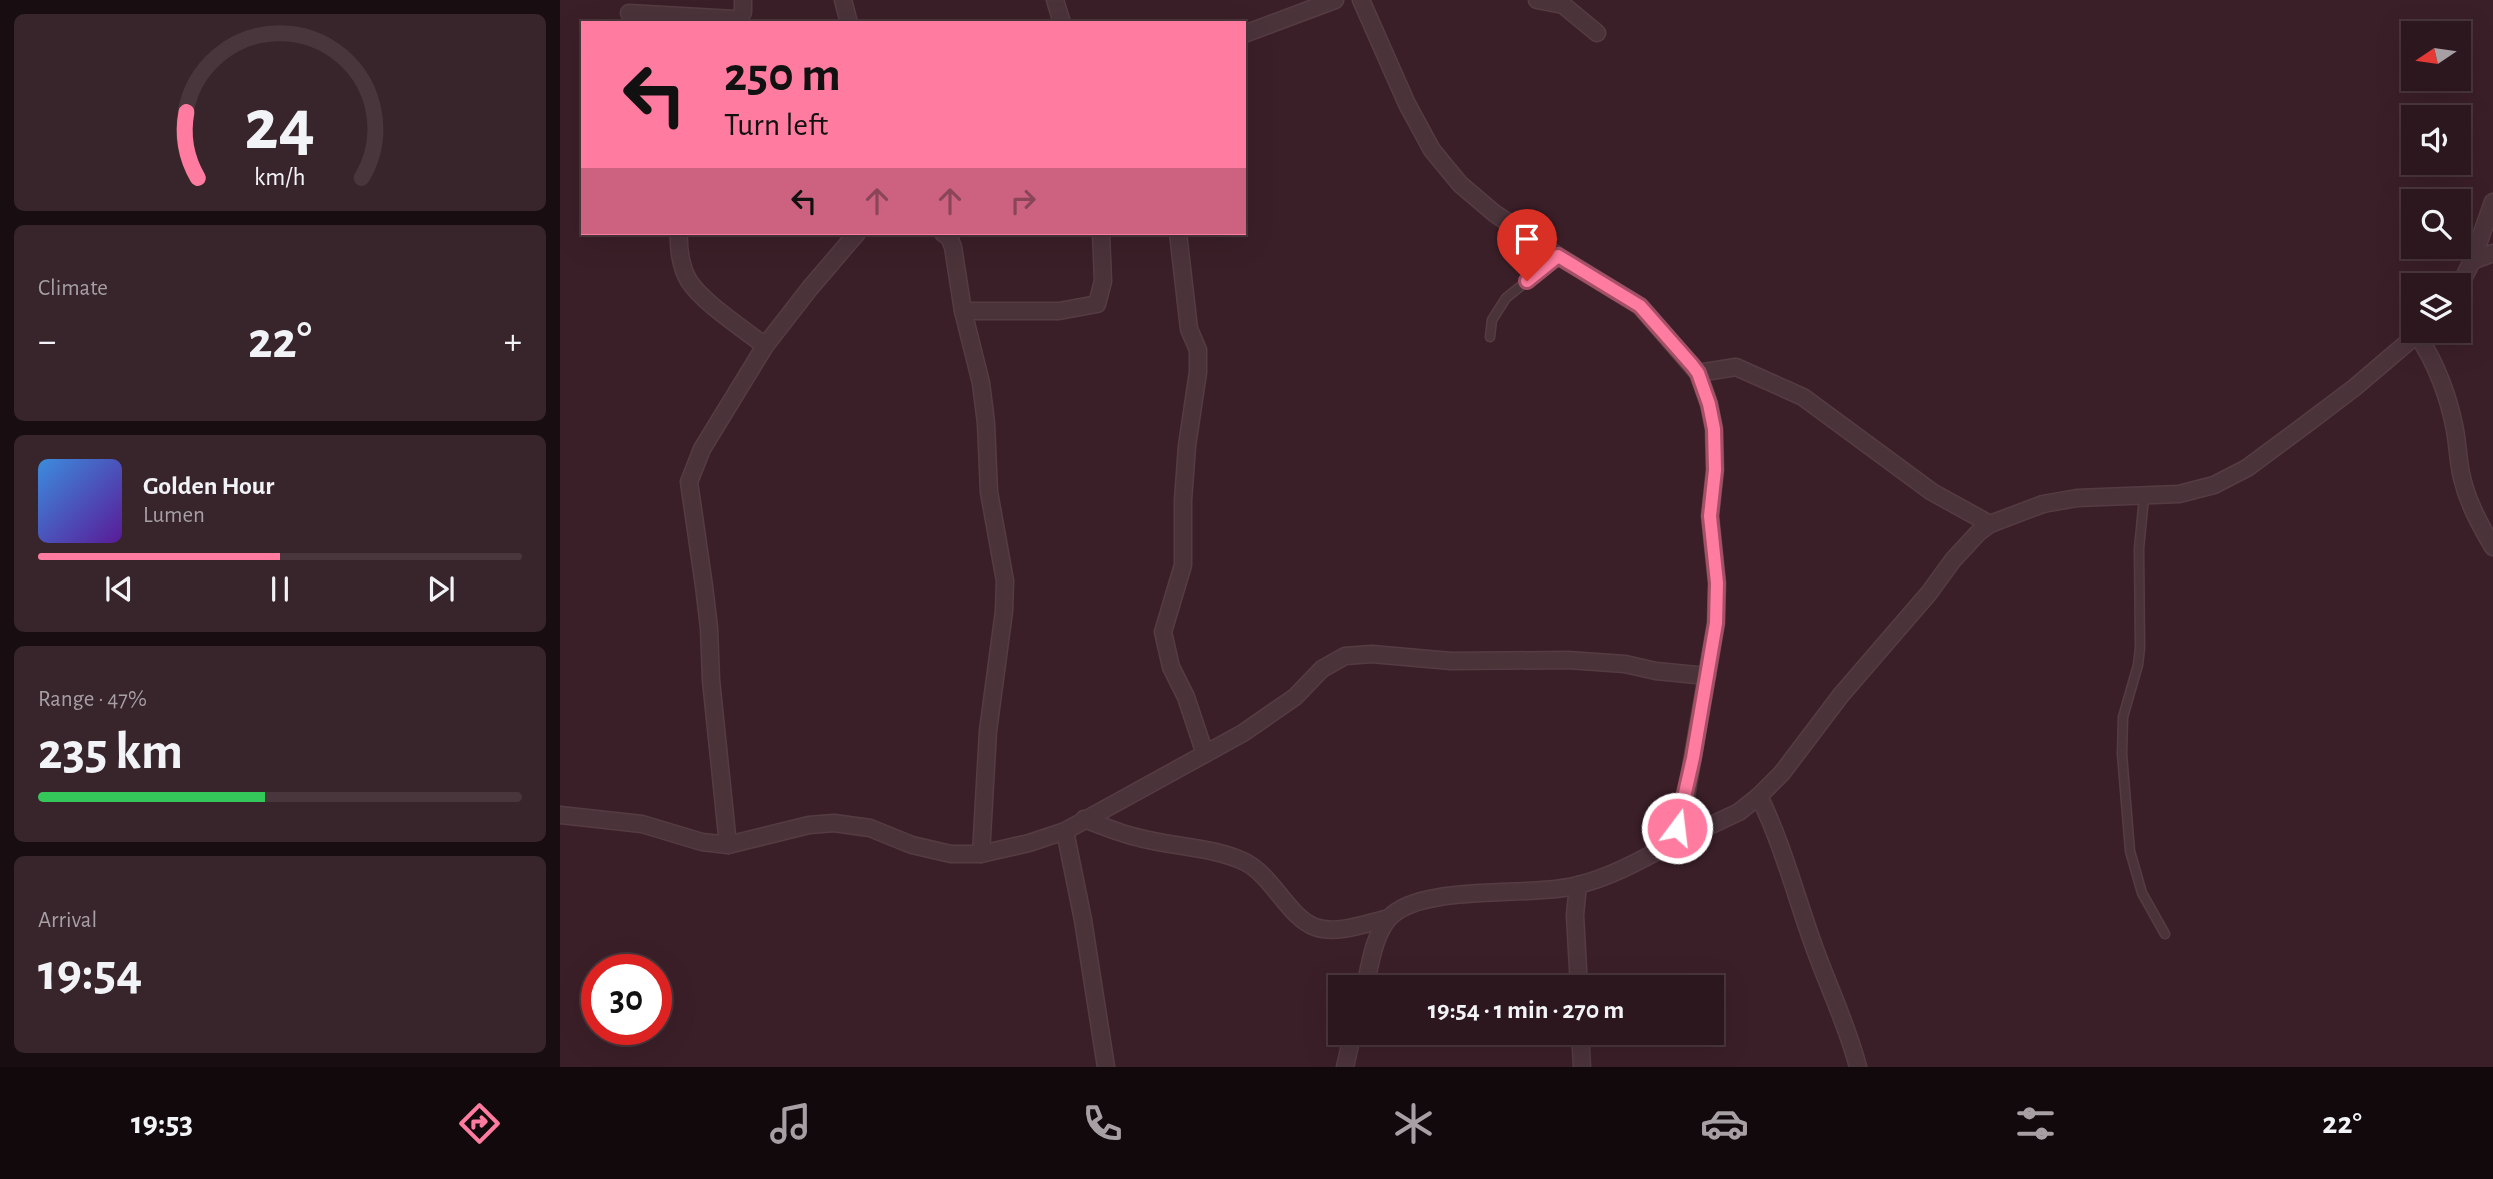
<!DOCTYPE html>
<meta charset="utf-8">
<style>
:root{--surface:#2c171e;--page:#38242b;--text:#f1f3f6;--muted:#a69fa4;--line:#48363c;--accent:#ff7b9f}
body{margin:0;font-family:"Alegreya Sans",sans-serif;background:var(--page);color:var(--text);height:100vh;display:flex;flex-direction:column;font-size:26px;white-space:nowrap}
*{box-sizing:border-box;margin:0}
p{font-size:23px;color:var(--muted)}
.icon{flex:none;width:38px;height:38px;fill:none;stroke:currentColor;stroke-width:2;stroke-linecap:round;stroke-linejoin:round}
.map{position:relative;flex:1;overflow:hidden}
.sheet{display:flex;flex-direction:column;gap:14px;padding:14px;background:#180d10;width:560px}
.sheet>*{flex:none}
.guide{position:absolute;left:21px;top:21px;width:665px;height:214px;border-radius:0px;box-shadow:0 7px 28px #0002,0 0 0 2px var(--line);background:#ff7b9f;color:#111;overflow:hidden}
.needle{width:46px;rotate:257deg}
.controls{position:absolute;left:1841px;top:21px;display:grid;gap:14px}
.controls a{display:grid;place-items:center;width:70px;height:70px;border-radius:0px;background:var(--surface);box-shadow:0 7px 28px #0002,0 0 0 2px var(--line);font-size:35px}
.speed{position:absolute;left:21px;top:954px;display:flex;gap:14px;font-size:35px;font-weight:700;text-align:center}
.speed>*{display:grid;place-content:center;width:91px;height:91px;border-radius:50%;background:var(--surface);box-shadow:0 7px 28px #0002,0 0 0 2px var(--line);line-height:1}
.speed .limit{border:10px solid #d22;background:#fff;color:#111}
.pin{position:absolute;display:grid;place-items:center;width:60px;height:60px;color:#fff;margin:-72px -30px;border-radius:50% 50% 50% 0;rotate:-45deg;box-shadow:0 0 7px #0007}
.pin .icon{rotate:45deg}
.me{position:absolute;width:77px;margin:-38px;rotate:15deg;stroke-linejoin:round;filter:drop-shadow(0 0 5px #0008)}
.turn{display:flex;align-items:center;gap:24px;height:147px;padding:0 28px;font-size:32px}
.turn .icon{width:91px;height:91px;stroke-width:2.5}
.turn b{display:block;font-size:49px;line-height:60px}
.lanes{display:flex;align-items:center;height:66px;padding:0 28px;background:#0003;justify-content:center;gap:35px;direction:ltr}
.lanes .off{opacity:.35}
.big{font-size:52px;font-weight:600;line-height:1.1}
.sheet .widget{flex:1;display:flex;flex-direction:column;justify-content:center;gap:10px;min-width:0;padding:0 24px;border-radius:10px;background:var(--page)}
.sheet .dial{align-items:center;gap:0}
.dial svg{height:182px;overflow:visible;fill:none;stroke:var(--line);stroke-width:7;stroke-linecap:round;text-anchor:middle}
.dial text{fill:var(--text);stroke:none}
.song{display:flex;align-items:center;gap:21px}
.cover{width:84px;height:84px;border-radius:10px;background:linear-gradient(135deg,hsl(210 70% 55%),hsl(270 70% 35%))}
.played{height:7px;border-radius:4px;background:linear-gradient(90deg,var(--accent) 50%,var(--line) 50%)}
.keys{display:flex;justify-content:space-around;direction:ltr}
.heat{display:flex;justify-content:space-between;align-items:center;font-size:38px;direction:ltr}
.charge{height:10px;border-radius:5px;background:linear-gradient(90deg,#34c759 47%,var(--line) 0)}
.trip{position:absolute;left:768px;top:975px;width:396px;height:70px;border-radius:0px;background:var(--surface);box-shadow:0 7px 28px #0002,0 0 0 2px var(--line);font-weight:600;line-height:70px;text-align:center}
.dock{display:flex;height:112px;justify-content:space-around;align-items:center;background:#12090c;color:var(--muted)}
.dock .icon{width:49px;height:49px}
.dock .current{color:var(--accent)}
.dock b{font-size:32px;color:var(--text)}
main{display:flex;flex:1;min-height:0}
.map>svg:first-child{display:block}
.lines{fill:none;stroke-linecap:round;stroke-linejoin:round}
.service-casing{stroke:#553c43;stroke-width:11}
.minor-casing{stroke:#553c43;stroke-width:19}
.service{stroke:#4b333a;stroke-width:8}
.minor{stroke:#4b333a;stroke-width:16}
.route-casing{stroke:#a65067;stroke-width:18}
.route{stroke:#ff7b9f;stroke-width:12}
</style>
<main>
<section class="sheet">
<div class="widget dial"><svg viewBox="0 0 100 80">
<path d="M14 69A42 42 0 1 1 86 69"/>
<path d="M14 69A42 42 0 0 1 9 40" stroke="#ff7b9f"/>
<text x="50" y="56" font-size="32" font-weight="700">24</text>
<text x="50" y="72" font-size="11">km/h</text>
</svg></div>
<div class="widget"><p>Climate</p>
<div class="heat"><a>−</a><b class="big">22°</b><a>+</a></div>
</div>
<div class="widget">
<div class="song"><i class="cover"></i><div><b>Golden Hour</b><p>Lumen</p></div></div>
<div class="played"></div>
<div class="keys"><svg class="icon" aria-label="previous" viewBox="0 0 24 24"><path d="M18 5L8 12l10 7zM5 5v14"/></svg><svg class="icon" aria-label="pause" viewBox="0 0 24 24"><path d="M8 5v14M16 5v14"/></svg><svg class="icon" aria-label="next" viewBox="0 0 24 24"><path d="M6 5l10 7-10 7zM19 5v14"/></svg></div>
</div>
<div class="widget"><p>Range · 47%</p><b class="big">235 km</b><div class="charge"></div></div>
<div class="widget"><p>Arrival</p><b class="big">19:54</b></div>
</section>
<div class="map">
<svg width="1933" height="1067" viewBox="0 0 1933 1067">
<rect width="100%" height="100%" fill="#3b1f28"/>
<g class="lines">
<g class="service-casing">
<g id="service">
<polyline points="930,337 932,320 946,298 998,256"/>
<polyline points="1584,497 1579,549 1580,648 1578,665 1563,717 1562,754 1570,851 1582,893 1605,934"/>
</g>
</g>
<g class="minor-casing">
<g id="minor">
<polyline points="283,0 289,23"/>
<polyline points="495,0 502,23"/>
<path d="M801,0l46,104 25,46 28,34 34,29 64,43 82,50 58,67 11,31 5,25 1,41 -5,46 7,67 -1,40 -30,173 -15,48c-30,16 -60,33 -93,41 -47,13 -155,-2 -188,32 -16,17 -20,48 -25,70"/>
<polyline points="977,0 1003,5 1037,33"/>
<polyline points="69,13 174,19 180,17 183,12 183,0"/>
<polyline points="684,34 775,0"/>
<path d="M119,233c-1,15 2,35 10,48 14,22 55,48 76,65"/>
<polyline points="383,233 389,237 393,247 403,311 421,383 426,423 429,492 445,581 444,611 428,731 421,854"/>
<polyline points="618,233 629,329 638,350 638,372 627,446 623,500 623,565 603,632 611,667 626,697 645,754"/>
<polyline points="1912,261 1933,253"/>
<polyline points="1899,287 1912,261 1933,202"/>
<polyline points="403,311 499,311 537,304 543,281 541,233"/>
<path d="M1857,335c19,27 32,63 38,95 3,16 3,32 7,48 6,25 18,47 31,69"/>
<polyline points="1138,373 1176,367 1243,397 1372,492 1430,524"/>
<path d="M1199,796c23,47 36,97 53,145 15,43 35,83 46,126"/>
<polyline points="0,815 82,824 142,842 168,845 249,825 274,823 310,828 352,845 391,854 421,854 469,843 505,831 683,733 735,697 762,669 785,656 812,654 891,661 1008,660 1065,664 1096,671 1147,676"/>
<path d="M524,819c19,7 37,15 56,19 34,9 74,9 105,24 28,14 44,56 70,65 22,8 52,-4 74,-9"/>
<polyline points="505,831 523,920 546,1067"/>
<polyline points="1111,844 1179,812 1199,796 1222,773 1281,695 1369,593 1393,560 1418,533 1430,524 1483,504 1517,498 1619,494 1654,485 1687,468 1745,425 1794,388 1861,331"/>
<polyline points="168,845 151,680 149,628 144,586 129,482 142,449 205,346 250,288 297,233"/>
<polyline points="1018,885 1015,915 1019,987"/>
<polyline points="1020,1032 1022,1067"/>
<polyline points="785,1067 793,1032"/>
</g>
</g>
<use href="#service" class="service"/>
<use href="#minor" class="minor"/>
</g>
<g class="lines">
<g class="route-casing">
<polyline id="route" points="967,281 998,256 1080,306 1132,365 1138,373 1149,404 1154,429 1155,470 1150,516 1157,583 1156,623 1133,758 1117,828"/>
</g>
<use href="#route" class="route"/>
</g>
</svg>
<div class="controls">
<a><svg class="needle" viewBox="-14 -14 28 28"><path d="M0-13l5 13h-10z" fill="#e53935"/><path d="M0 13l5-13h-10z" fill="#a69fa4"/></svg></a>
<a><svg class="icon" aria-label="sound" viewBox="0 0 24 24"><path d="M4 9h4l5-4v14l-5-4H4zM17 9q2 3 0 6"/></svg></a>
<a><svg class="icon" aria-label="search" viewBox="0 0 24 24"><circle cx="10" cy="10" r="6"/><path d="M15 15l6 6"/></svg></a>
<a><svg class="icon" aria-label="layers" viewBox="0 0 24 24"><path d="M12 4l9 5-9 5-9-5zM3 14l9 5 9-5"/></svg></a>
</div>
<div class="speed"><div class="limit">30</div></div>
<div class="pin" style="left:967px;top:281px;background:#d93025"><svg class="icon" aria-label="arrive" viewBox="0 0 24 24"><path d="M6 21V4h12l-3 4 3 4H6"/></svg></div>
<svg class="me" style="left:1117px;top:828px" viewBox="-20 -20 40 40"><circle r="17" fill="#ff7b9f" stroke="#fff" stroke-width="3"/><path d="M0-11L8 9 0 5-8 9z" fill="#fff"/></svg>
<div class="trip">19:54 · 1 min · 270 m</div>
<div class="guide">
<div class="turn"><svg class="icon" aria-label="left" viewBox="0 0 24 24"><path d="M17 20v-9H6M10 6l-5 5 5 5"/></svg><div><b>250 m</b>Turn left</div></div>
<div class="lanes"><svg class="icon" aria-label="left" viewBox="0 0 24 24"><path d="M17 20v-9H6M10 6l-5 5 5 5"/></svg><svg class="icon off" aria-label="ahead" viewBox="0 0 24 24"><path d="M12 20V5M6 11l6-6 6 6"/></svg><svg class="icon off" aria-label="ahead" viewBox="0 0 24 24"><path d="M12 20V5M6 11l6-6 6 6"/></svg><svg class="icon off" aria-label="right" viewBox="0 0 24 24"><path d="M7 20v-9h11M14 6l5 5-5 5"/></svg></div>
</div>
</div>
</main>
<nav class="dock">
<b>19:53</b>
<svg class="icon current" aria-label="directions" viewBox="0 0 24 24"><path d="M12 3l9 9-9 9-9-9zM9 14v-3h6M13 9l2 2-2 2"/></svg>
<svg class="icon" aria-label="music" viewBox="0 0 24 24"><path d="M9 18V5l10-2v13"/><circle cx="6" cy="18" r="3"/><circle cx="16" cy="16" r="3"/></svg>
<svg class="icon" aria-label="phone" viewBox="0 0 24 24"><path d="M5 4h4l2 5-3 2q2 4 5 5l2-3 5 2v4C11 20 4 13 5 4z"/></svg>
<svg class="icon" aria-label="climate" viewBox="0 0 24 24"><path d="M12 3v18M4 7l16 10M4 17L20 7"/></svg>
<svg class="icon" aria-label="car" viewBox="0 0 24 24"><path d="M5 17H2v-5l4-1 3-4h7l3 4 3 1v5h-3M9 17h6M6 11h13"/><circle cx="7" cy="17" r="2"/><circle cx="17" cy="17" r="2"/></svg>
<svg class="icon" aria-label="filters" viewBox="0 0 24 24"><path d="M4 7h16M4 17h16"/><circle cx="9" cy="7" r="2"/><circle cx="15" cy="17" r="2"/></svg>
<b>22°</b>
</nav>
